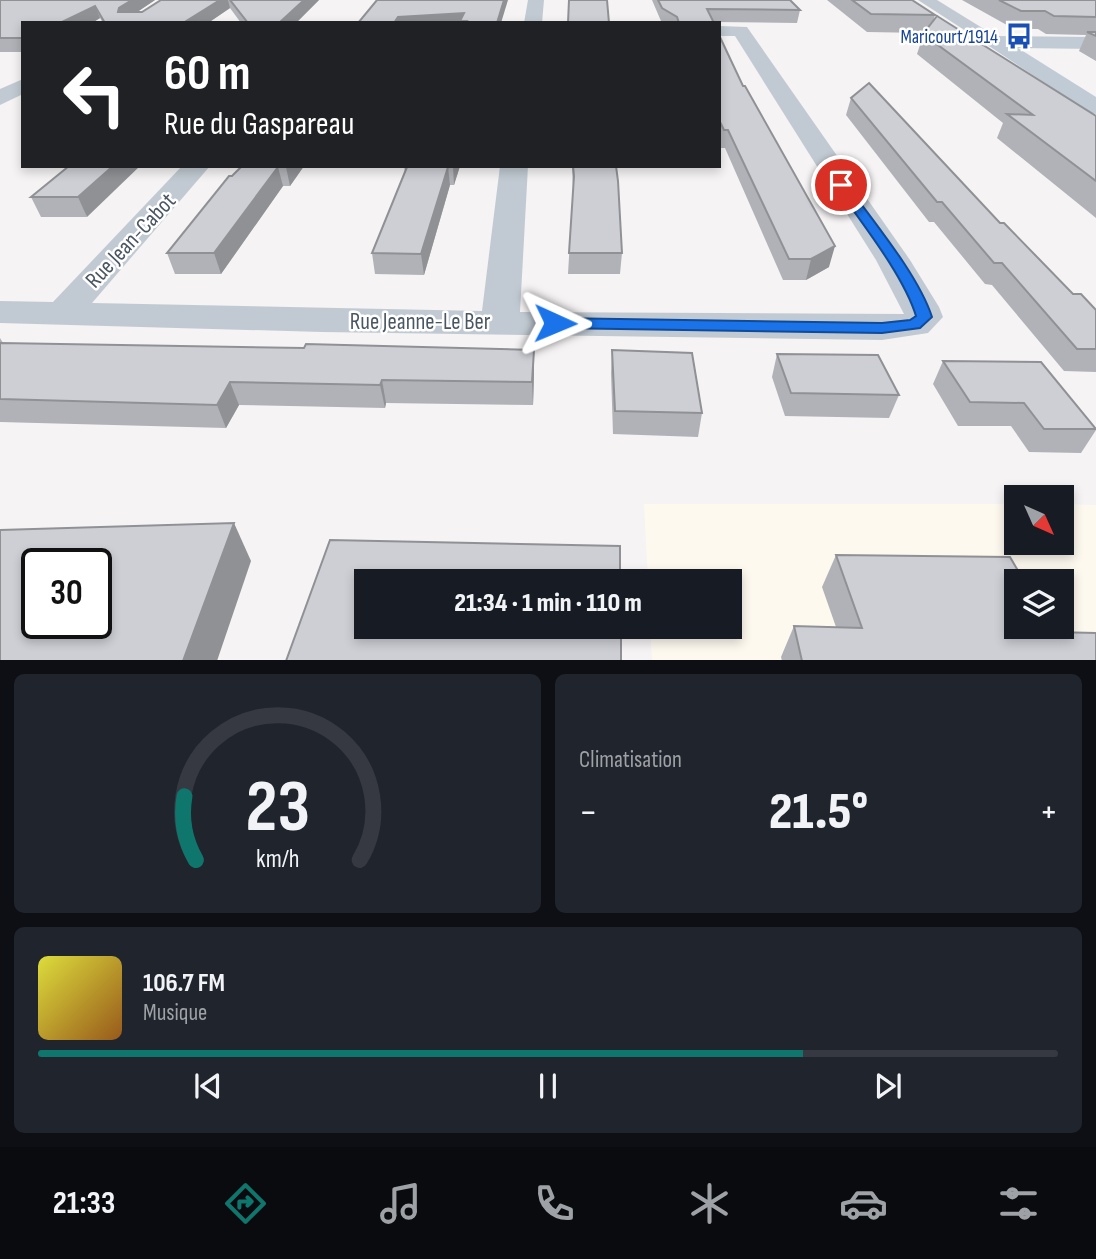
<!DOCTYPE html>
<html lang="fr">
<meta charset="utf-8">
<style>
:root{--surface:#171b24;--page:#20242c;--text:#f1f3f6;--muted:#9ea1a6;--line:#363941;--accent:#0f766e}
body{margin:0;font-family:"Sofia Sans Condensed",sans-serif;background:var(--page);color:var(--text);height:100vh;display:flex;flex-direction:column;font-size:26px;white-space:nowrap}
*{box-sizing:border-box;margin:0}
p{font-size:23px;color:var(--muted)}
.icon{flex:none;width:38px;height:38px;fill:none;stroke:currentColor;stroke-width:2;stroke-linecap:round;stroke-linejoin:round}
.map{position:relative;height:660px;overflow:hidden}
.side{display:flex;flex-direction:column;gap:14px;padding:14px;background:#0d0f14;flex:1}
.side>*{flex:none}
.banner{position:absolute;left:21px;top:21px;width:700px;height:147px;border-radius:0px;box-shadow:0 4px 10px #0003;background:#202124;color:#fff;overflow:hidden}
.needle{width:46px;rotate:135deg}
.controls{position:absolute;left:1004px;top:485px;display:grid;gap:14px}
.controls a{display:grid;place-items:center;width:70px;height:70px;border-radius:0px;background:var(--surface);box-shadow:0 4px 10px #0003;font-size:35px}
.speed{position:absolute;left:21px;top:548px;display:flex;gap:14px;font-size:35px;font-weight:700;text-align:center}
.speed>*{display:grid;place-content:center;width:91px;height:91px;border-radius:50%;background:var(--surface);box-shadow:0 4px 10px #0003;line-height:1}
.speed .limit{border:4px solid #111;border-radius:10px;background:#fff;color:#111}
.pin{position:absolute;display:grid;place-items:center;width:60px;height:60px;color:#fff;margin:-30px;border:4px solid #fff;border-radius:50%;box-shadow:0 2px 7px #0007}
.me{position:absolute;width:77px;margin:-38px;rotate:91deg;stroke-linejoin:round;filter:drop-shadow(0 0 5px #0008)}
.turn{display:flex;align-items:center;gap:24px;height:147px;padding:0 28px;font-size:32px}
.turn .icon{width:91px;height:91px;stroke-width:2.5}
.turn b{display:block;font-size:49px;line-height:60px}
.big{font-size:52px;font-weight:800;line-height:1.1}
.side .widget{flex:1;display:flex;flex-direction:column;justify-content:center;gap:10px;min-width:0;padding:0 24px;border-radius:10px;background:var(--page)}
.side .dial{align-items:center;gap:0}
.dial svg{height:182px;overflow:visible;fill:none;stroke:var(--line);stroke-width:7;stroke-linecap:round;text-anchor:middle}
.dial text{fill:var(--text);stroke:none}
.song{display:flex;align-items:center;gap:21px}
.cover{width:84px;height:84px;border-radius:10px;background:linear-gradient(135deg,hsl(60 70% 55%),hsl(30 70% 35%))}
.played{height:7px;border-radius:4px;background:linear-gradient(90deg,var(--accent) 75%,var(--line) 75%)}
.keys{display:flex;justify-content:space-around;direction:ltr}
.heat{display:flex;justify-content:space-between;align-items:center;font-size:38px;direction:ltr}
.side .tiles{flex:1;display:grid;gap:14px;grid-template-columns:1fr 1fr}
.widget:last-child{grid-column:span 2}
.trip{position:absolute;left:354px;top:569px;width:388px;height:70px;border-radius:0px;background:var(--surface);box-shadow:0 4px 10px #0003;font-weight:800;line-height:70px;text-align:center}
.menu{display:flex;height:112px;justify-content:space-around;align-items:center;background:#090b0e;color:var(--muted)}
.menu .icon{width:49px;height:49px}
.menu .active{color:var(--accent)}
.menu b{font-size:32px;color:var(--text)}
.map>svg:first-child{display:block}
.commercial{fill:#fdf9ef;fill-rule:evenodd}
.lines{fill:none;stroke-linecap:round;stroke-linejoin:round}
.street{fill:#c1cad2;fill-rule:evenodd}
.secondary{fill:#c1cbd6;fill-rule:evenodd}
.wall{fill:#b0b2b7}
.shaded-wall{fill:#909195}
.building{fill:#cdcfd5;stroke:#909195;stroke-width:2;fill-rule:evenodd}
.route{fill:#1a73e8;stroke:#114b97;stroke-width:2}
.labels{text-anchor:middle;stroke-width:5;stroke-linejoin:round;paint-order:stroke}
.far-transit-label{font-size:19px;fill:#164399;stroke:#fff;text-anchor:end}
.street-label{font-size:23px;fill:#4a5661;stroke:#fff}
</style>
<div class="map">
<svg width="1096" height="661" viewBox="0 0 1096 661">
<rect width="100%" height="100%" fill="#f5f3f3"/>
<path class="commercial" d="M644,504h373v38h45v-38l34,1v155h-444l-2,-33 80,-1v-45h-82zM1017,581h45v45h-45z"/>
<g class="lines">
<g class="street">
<polygon points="528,0 544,0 542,23 524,23"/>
<polygon points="918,0 937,0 1005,42 996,48 989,46"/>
<polygon points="719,26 747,27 910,260 939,307 943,317 928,333 882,340 322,332 0,323 0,301 53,302 182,166 210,166 92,303 482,311 500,166 528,166 520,312 904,314 876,260 735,36 719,36"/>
<polygon points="23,79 23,94 0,105 0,89"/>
</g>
<polygon class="secondary" points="996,36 1096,37 1096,49 1018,48 1096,97 1096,114 1088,112 989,46 987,42"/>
</g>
<g class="wall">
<polygon points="0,0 155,0 137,12 142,12 161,0 319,0 296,23 241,23 230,8 208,23 103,23 100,18 92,23 23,23 23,52 0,52"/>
<polygon points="652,0 790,0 800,10 797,23 713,22 714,23 663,23 661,21"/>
<polygon points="827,0 912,0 935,15 933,22 1096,116 1096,218 997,138 1003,123 917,54 924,33 867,32"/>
<polygon points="962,0 1096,0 1096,61 1079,51 1086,35 1046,34 1038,29 1014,29"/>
<polygon points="719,35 829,267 806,280 783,280 725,148 721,148 719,144"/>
<polygon points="851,98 1000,223 1073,294 1096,310 1096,372 1064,371 992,285 985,284 934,222 929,222 846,115"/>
<polygon points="69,166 87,217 41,217 31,197"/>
<polygon points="242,166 304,166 290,186 283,186 221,274 175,274 167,253"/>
<polygon points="404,166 460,166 454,185 450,185 424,275 375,274 372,253 405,172"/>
<polygon points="572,166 616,166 622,253 620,274 568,274 573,189"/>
<polygon points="0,338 3,343 534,373 533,405 386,403 385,408 239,405 226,428 0,422"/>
<polygon points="612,350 702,413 698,437 613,434 611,373"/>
<polygon points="777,354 899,395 889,418 785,416 772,377"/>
<polygon points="943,361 1096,429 1096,430 1081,453 1029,452 1011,426 958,426 933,384"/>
<polygon points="836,555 1053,632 1096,661 782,661 781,657 794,626 836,627 822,587"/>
</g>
<g class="shaded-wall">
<polygon points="132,0 155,0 124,21 118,12 119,8"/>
<polygon points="220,0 228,0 230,8 208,23 183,23"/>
<polygon points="304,0 319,0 296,23 279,23"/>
<polygon points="504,0 508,0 501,23 497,23"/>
<polygon points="95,6 100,18 92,23 60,23"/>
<polygon points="464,13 460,23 394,23 398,17"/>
<polygon points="113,166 140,166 87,217 78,197"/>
<polygon points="287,166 304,166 290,186 286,167"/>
<polygon points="453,166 460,166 454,185"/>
<polygon points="278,167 283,186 221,274 214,253"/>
<polygon points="448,167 450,185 424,275 421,254"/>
<polygon points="835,246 829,267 806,280 811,259"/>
<polygon points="534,350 534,373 533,405 532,382"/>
<polygon points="382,380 386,403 385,408 380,385"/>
<polygon points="230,382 239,405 226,428 217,405"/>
<polygon points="234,523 251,561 217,661 183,661"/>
</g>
<g class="building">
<polygon points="0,0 132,0 119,8 118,12 142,12 161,0 220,0 183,23 105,23 95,6 60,23 23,23 23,38 0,38"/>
<polygon points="230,0 304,0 279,23 248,23"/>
<polygon points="377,0 504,0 497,23 466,23 467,21 460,21 464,13 398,17 394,23 358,23"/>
<polygon points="569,0 607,0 609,23 568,23"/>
<polygon points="658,0 790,0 800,10 707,9 714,23 679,23 677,17 662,8"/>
<polygon points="852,0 912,0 935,15 871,14"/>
<polygon points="999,0 1096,0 1096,17 1054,16 1045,11 1021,11"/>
<polygon points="937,16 1096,116 1096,181 1007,114 1033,115 923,34"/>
<polygon points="1087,32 1096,32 1096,36"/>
<polygon points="719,35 743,86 745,86 835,246 811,259 789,259 728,130 724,130 719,120"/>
<polygon points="869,83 1000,223 1004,223 1073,294 1081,294 1096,310 1096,349 1077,349 1002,263 994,263 942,202 937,202 851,98"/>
<polygon points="69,166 113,166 78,197 31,197"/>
<polygon points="242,166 287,166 286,167 278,167 214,253 167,253 229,176 232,176"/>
<polygon points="404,166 453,166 448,167 421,254 372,253 407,167"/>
<polygon points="573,166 616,166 618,181 622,253 569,253 574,176"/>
<polygon points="0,343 304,348 306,344 534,350 532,382 382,380 380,385 230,382 217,405 0,399"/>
<polygon points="612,350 692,353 702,413 615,411"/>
<polygon points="777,354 878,355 899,395 791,393"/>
<polygon points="943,361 1041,362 1096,429 1044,429 1024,403 970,402"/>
<path d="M234,523l-51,138h-183v-131zM37,564h59v59h-59z"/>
<polygon points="330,540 620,546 620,581 366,581 366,626 621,626 621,661 286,661"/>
<polygon points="836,555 1010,557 1024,581 1017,581 1017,626 1050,626 1053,632 1096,633 1096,661 802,661 794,626 862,628"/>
</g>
<path class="route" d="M837,182h8c27,38 73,92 87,135l-12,11 -38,5 -327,-5 -8,-5 8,-5 327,5 28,-3 6,-4c-13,-42 -56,-95 -81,-131z"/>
<defs>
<g id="bus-bare" transform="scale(2.1)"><path d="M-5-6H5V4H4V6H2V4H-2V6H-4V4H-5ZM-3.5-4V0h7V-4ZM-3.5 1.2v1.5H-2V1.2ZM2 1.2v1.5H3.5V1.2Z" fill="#1a4fb4" stroke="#fff" stroke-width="2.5" paint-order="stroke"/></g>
</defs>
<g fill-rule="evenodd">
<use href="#bus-bare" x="1019" y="36"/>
</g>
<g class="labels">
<g class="far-transit-label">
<text x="998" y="43">Maricourt/1914</text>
</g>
<g class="street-label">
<text transform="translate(130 240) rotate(-47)" y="8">Rue Jean-Cabot</text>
<text x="420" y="329">Rue Jeanne-Le Ber</text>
</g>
</g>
</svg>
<div class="controls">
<a><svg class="needle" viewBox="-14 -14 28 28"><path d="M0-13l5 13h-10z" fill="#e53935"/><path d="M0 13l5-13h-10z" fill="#9ea1a6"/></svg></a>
<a><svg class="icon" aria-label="layers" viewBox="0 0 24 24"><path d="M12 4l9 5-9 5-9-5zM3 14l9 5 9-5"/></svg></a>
</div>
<div class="speed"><div class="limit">30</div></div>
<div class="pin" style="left:841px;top:185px;background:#d93025"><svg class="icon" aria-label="arrive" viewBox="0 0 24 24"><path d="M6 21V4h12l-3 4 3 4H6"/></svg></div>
<svg class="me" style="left:555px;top:323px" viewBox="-20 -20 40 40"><path d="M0-17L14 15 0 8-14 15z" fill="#1a73e8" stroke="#fff" stroke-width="4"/></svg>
<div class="trip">21:34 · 1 min · 110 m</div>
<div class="banner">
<div class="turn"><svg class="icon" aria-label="left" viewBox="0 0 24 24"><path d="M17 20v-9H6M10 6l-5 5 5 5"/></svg><div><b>60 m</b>Rue du Gaspareau</div></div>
</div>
</div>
<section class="side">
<div class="tiles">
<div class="widget dial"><svg viewBox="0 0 100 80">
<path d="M14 69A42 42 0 1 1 86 69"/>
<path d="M14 69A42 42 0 0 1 9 41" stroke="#0f766e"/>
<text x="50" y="56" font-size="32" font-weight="700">23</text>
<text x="50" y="72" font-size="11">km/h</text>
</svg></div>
<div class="widget"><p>Climatisation</p>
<div class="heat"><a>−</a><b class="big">21.5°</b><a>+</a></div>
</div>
<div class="widget">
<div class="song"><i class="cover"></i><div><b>106.7 FM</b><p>Musique</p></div></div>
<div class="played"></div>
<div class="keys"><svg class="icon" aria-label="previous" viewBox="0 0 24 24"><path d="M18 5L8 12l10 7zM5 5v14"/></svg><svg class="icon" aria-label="pause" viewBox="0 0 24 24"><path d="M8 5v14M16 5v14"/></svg><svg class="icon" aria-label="next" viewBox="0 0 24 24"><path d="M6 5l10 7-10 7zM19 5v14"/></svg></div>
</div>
</div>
</section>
<nav class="menu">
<b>21:33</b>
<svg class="icon active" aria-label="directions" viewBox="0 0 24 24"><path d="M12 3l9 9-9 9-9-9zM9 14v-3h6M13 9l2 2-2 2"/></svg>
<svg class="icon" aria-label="music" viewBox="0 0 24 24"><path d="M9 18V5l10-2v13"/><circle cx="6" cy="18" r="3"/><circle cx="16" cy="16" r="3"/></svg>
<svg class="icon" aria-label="phone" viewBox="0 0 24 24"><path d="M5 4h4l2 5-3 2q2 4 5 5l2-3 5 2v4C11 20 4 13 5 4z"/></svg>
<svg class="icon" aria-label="climate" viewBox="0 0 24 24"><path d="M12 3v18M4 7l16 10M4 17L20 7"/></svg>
<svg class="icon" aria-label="car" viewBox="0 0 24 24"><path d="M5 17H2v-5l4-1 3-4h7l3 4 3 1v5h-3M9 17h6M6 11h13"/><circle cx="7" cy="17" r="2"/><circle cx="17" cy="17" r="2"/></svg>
<svg class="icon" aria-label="filters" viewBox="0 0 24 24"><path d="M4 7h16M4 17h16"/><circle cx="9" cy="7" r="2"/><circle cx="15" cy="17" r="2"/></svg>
</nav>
